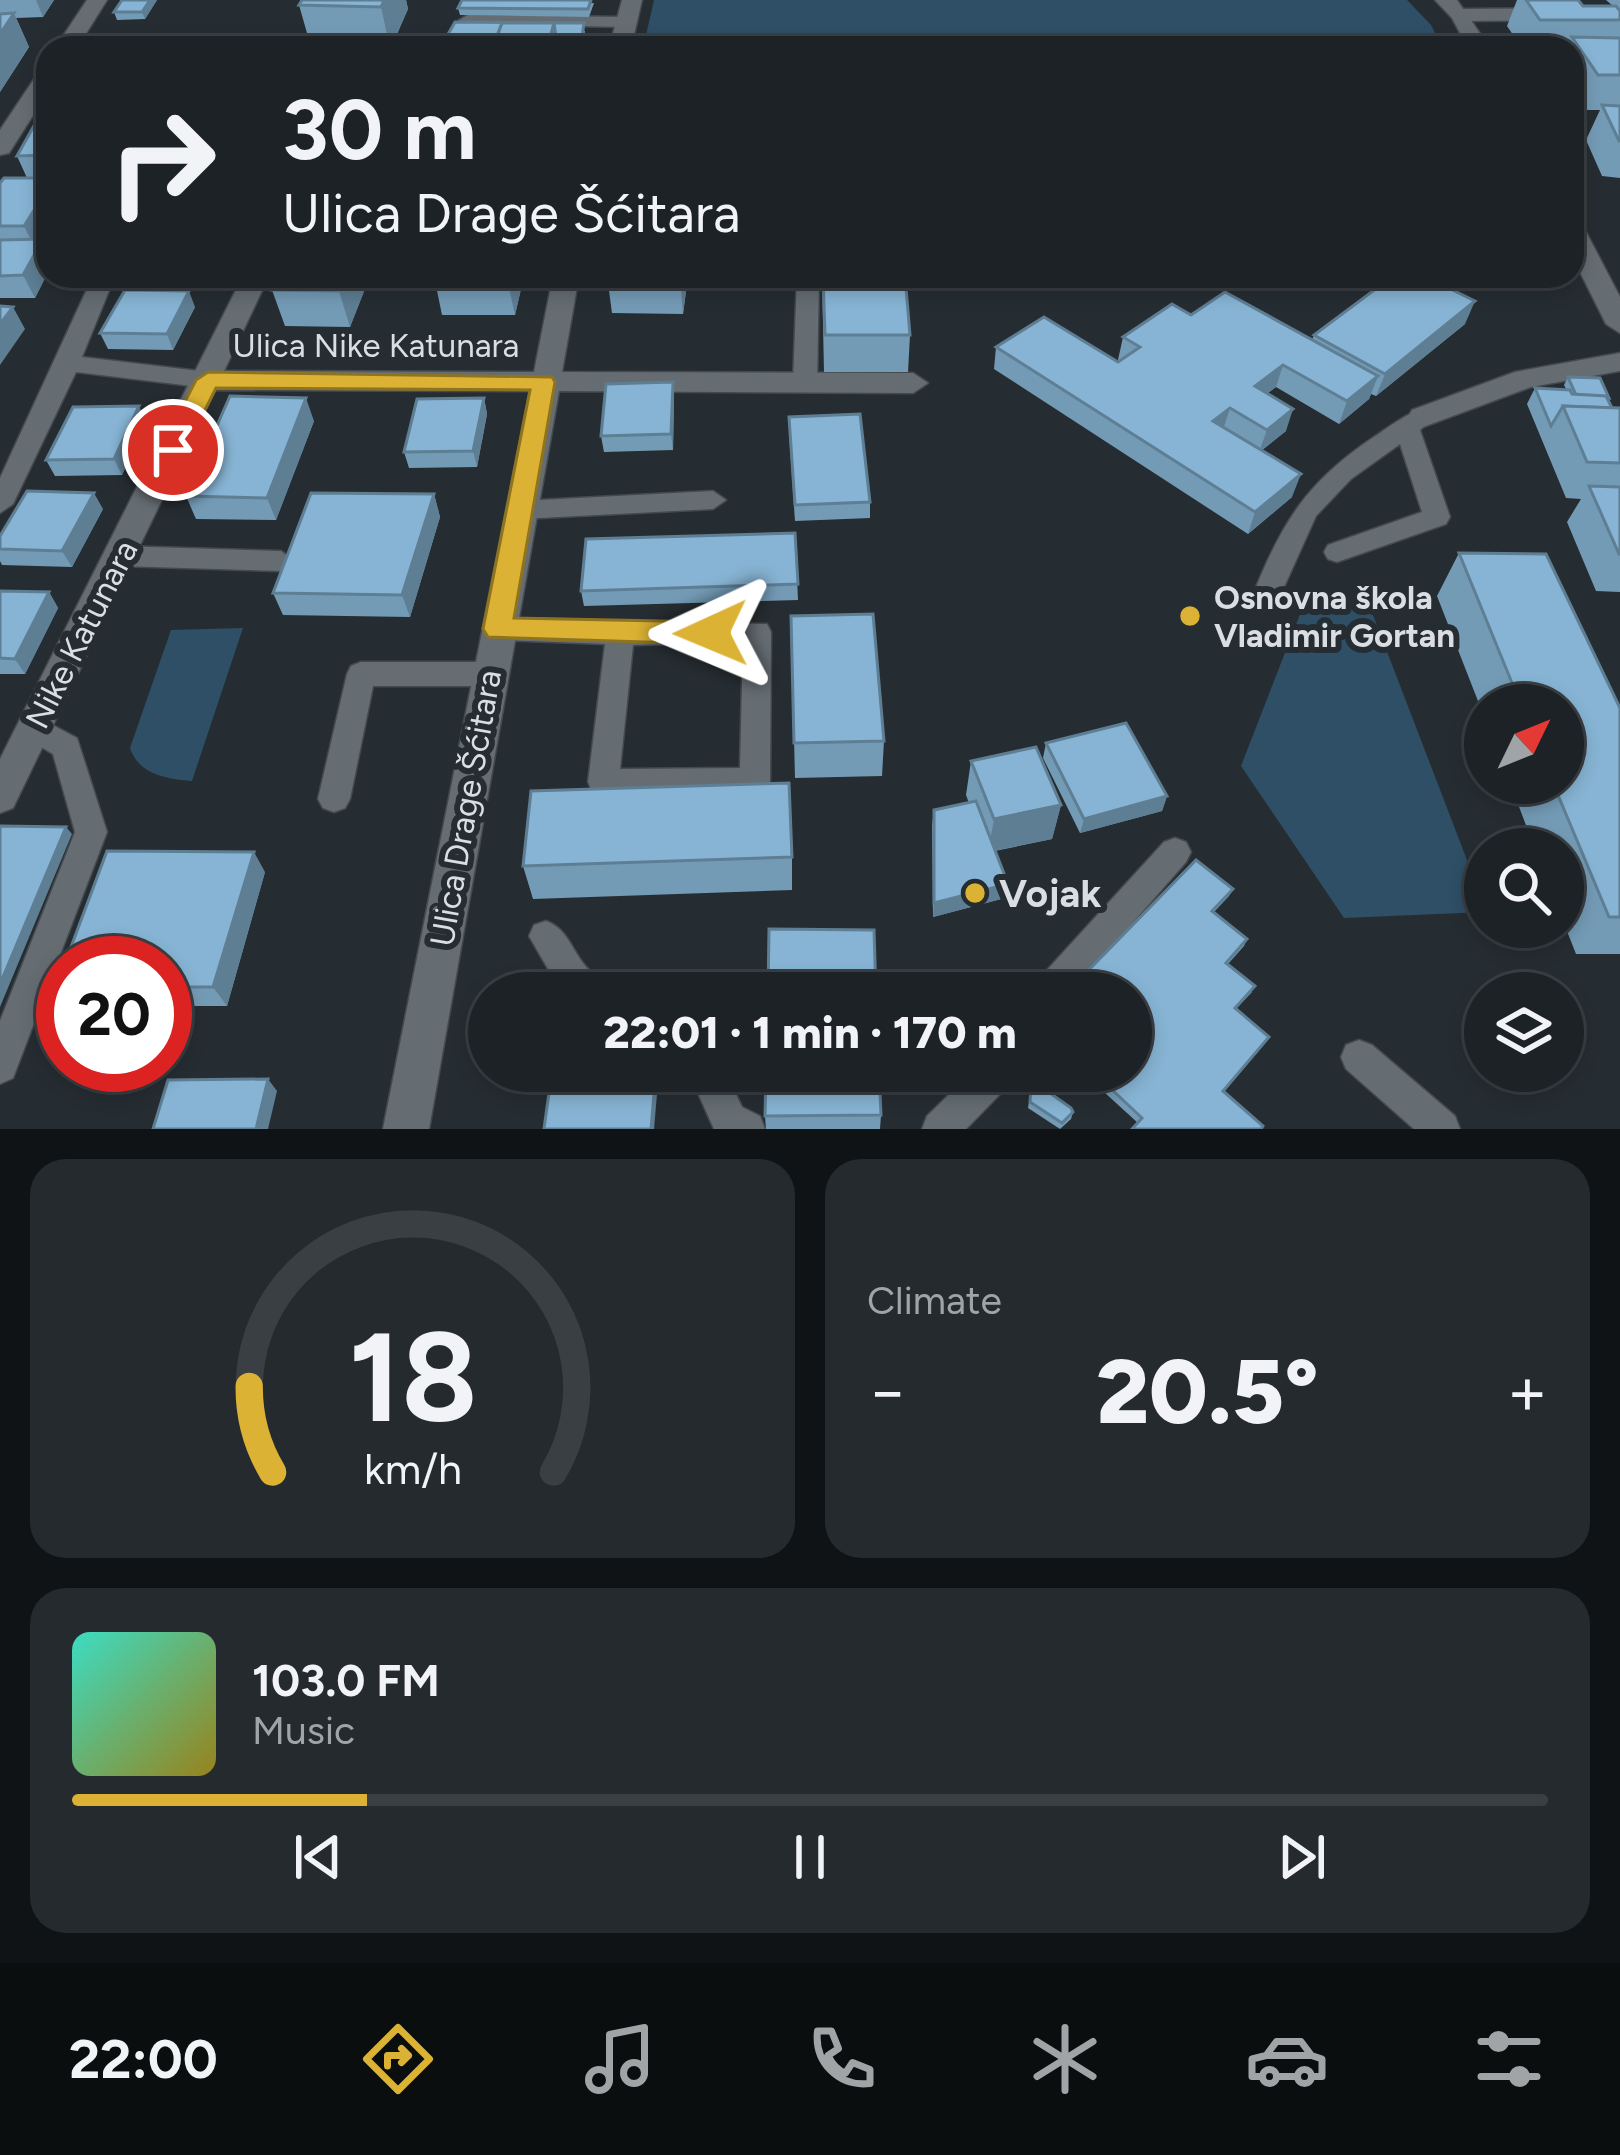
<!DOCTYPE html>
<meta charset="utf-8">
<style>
:root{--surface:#1c2226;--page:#252a2e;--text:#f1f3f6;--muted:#a0a4a7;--line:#3a3f43;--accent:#dbb233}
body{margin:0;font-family:Figtree,sans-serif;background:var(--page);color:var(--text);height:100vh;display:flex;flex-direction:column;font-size:45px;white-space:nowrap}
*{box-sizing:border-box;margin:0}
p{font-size:39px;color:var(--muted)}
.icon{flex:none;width:66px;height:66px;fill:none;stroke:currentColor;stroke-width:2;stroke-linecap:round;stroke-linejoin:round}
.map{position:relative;height:1129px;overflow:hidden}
.panel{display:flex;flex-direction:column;gap:30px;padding:30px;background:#0f1315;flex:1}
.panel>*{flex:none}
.guide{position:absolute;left:36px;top:36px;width:1548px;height:252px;border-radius:36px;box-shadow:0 6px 18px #0003,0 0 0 3px var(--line);background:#1c2226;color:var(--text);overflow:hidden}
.needle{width:78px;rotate:47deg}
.tools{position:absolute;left:1464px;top:684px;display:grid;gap:24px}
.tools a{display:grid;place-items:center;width:120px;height:120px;border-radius:50%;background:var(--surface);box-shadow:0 6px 18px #0003,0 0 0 3px var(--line);font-size:60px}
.speed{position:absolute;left:36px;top:936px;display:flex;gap:24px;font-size:60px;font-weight:700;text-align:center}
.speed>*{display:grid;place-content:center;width:156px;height:156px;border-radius:50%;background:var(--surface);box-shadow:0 6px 18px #0003,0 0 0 3px var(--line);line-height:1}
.speed .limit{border:18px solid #d22;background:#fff;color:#111}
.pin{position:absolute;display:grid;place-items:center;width:102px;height:102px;color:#fff;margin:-51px;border:6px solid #fff;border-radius:50%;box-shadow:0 3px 12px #0007}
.me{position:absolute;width:132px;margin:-66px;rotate:269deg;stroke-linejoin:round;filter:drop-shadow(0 0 9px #0008)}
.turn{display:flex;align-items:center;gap:42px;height:252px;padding:0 48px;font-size:54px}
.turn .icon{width:156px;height:156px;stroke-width:2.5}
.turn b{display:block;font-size:84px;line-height:102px}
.big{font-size:90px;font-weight:800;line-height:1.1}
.panel .tile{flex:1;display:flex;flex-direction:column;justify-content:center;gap:18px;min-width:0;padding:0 42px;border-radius:36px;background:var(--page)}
.panel .dial{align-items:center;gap:0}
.dial svg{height:312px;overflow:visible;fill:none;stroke:var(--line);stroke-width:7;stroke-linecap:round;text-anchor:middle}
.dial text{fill:var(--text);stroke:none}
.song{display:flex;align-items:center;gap:36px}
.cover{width:144px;height:144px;border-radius:18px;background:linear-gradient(135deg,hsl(170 70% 55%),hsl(50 70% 35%))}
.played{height:12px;border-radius:6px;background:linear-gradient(90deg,var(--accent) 20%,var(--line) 20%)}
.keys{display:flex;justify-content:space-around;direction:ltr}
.heat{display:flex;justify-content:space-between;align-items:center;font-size:66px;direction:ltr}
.panel .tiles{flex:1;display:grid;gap:30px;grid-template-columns:1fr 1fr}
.tile:last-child{grid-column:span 2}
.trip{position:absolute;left:468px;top:972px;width:684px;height:120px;border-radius:60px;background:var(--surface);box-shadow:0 6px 18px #0003,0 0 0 3px var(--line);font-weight:800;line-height:120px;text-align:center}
.tab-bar{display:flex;height:192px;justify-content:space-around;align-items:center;background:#0b0e0f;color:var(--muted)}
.tab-bar .icon{width:84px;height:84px}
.tab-bar .current{color:var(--accent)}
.tab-bar b{font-size:54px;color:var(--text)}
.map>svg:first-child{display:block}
.green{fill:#2e4f66}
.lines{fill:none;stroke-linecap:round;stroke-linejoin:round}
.service-casing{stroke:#44494e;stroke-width:3}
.minor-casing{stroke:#44494e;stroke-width:3}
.tertiary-casing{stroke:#44494e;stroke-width:3}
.service{fill:#656d73;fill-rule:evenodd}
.minor{fill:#656d73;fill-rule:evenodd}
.tertiary{fill:#656d73;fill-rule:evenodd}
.wall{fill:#749bb6}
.shaded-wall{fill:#5e7e94}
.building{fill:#87b4d4;stroke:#5e7e94;stroke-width:3}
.route{fill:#dbb233;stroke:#8e7421;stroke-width:3}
.poi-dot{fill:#dbb233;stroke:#262d32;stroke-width:4.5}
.labels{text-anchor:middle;stroke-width:12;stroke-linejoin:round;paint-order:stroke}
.street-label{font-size:33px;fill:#dadee2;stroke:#262d32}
.poi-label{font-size:33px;font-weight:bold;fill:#dadee2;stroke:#262d32;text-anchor:start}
.near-poi-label{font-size:39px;font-weight:bold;fill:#dadee2;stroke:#262d32;text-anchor:start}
</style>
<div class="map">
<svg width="1620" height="1129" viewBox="0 0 1620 1129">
<rect width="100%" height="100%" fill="#262d32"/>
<g class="green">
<polygon points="654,0 1407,0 1431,25 1443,48 643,48"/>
<polygon points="1368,602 1485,907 1485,912 1344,918 1241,766 1302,609"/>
<path d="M243,628l-51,153c-25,-2 -53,-6 -62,-33l41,-118z"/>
</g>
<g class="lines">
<g class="service-casing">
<g id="service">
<polygon points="468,15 626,17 635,22 626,27 462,24 459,20"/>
<polygon points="420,42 620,42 629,47 411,47"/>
<polygon points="93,276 115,276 82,357 208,372 220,380 208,388 76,372 13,504 0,513 0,478"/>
<polygon points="797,276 819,276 817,383 805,391 793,383"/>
<path d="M1423,409l12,8 -15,13 30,87 -4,7 -109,38 -9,-3 -4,-7 4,-7 94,-33 -22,-68 -49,35 -35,37 -41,91h-20l-4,-7c29,-75 55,-118 123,-163 15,-10 31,-23 49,-28z"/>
<polygon points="713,491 726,500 713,509 520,519 507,510 520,501"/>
<polygon points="120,546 281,551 294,561 281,571 120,566 107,556"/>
<path d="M498,618l269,6 4,8 -1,149 -4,9 -11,4 -152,1 -11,-4 -4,-9 17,-138 -107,-4 -10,-3 -4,-8 4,-8zM743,643l-3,125 -120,1 13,-124z"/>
<polygon points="361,662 490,662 500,666 504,674 500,682 490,686 373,686 350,799 345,808 334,812 323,808 318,799 347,674 351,666"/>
<polygon points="34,715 77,738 107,832 13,1078 0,1084 0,1021 75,832 53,754 23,736 19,727 23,718"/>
<polygon points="1175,838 1186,842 1191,852 1186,862 1071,993 1032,993 1037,981 1164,842"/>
<path d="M546,921c30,11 26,47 61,60l5,12h-50l-33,-57 5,-11z"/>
<polygon points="1359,1040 1372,1045 1455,1116 1460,1129 1414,1129 1346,1069 1341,1057 1346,1045"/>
<polygon points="688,1071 725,1071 742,1107 760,1116 765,1129 714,1129"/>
<polygon points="973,1071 1016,1071 1011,1083 966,1129 922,1129 927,1116"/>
</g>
</g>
<g class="minor-casing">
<g id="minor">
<polygon points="87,0 107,0 77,48 55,48"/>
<polygon points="622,0 642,0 631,48 609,48"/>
<polygon points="1620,8 1620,20 1461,21 1450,15 1461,9"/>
<polygon points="48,68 48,92 9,153 0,155 0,130 40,70"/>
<polygon points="243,276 269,276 224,371 534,372 553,276 579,276 562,372 913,373 928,383 913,393 559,391 429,1129 383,1129 530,391 215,390 13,808 0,813 0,759"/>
<polygon points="1620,353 1620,371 1531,387 1423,427 1408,417 1412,410 1515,372"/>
</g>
</g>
<g class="tertiary-casing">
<g id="tertiary">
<polygon points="1435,0 1457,0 1490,48 1468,48 1452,18"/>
<polygon points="1572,222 1585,230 1620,297 1620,333 1606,324 1572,256"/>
</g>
</g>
<use href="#service" class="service"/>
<use href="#minor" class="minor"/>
<use href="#tertiary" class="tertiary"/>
</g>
<g class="wall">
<polygon points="0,0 54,0 43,17 16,18 29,47 0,92"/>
<polygon points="157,0 145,19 117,20 114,12"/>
<polygon points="302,0 406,0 408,9 391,48 311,47 299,5"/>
<polygon points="1517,0 1578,0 1583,6 1613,6 1606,0 1620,0 1620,178 1602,176 1586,140 1600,110 1582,110 1572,94 1572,48 1522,48 1507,26"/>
<polygon points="594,3 589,17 460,15 458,8"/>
<polygon points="585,31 583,45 449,44 447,36"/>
<polygon points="48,115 48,215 33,239 43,239 48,249 48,272 35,298 0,298 0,183 27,178 17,156"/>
<polygon points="370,276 350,327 285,326 272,290"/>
<polygon points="434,276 524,276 515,315 442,315"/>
<polygon points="607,276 688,276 683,314 612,313"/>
<polygon points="822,276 905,276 910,335 908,372 824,372"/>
<polygon points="195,307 173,350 108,349 100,333"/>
<polygon points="1191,315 1312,340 1314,335 1465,324 1376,396 1371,394 1369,399 1339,424 1276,387 1268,393 1286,431 1261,451 1292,497 1248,534 994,369 996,347 1118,362 1120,360 1118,360 1123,337"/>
<polygon points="1568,377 1609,398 1608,400 1612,408 1620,408 1620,592 1596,591 1567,522 1581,499 1566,498 1527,404 1535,388 1566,389 1564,385"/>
<polygon points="673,382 674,398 673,450 604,452 601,436"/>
<polygon points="484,398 487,414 477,467 409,468 404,452"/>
<polygon points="314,421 276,520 196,519 186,496"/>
<polygon points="146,422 122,475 55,476 46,460"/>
<polygon points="789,433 870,502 870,518 795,521"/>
<polygon points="434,494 440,517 410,617 283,615 273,593"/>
<polygon points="103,509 72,567 2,565 0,561 0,536"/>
<polygon points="795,533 798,600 584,606 581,591"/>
<polygon points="1459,553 1620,708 1620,954 1576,954 1563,921 1563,849 1535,849 1510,783 1563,783 1563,705 1485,705 1485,719 1437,596"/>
<polygon points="0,591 49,592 58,608 25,674 0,674"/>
<polygon points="791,616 884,741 882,776 795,778"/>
<polygon points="1046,743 1167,796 1162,811 1080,833 1043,758"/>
<polygon points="971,761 1061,805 1052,839 995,851 1008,884 1005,898 933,917 932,825 934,810 969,803 966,795"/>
<polygon points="792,857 792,890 533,899 523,866"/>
<polygon points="265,872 227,1006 165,1006 165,963"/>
<polygon points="1233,889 1229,896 1214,912 1247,939 1244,946 1228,964 1252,992 1236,1009 1265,1043 1224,1092 1138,1123 1104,1092 1107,1085 1131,1071 1131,993 1088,993 1079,985 1081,978"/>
<polygon points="1031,1088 1073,1112 1071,1119 1060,1129 1028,1108"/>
<polygon points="881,1115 880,1129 766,1129 765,1116"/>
</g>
<g class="shaded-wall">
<polygon points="36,0 54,0 43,17"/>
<polygon points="150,0 157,0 145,19 142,12"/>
<polygon points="384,0 406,0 408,9 390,48 381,7"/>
<polygon points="14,13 29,47 0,92 0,34"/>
<polygon points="554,23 557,48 547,48"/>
<polygon points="48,188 48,215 32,242 24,226"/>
<polygon points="43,239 48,249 48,272 35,298 23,275"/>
<polygon points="345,276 370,276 350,327 339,291"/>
<polygon points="508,276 524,276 515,315 507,279"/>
<polygon points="680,276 688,276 683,314 680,277"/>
<polygon points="189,291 195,307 173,350 167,334"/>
<polygon points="1475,301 1465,324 1376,396 1385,374"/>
<polygon points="13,307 25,329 0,365 0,324"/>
<polygon points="1283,365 1276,387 1247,408 1255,386"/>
<polygon points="1378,376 1369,399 1339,424 1347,401"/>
<polygon points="673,382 674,398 673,450 671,434"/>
<polygon points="306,398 314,421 276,520 267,498"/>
<polygon points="484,398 487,414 477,467 473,451"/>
<polygon points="139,406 146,422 122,475 114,459"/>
<polygon points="1230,408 1223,430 1213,421"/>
<polygon points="1293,409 1286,431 1259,452 1267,430"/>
<polygon points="1301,474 1292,497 1248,534 1255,512"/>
<polygon points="94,493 103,509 72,567 62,551"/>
<polygon points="434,494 440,517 410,617 402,595"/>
<polygon points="49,592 58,608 25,674 15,659"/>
<polygon points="1167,796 1162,811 1080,833 1084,819"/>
<polygon points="1061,805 1052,839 988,852 994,819"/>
<polygon points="66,827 72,834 0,1007 0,984"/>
<polygon points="254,852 265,872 227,1006 213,987"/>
<polygon points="1008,884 1005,898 933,917 934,903"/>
<polygon points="656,1071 659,1071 654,1129 651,1129"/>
<polygon points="268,1079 277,1091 268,1129 256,1129"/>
</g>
<g class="building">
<polygon points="122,0 150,0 142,12 114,12"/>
<polygon points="302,0 384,0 381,7 299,5"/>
<polygon points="462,0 591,0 588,9 458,8"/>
<polygon points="1526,0 1578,0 1583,6 1616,6 1620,11 1620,20 1540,20"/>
<polygon points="14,13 0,34 0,14"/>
<polygon points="455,22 584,23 582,37 556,37 554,23 502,23 497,36 447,36"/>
<polygon points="502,23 554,23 547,48 493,48"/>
<polygon points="1572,37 1620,38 1620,75 1598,75"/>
<polygon points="1602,105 1620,106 1620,141 1619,141"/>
<polygon points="40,115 48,115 48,155 17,156"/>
<polygon points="4,178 48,178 48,188 24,226 0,226 0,183"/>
<polygon points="43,239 23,275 0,276 0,240"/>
<polygon points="279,276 345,276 339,291 272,290"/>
<polygon points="434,276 508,276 507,279 433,278"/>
<polygon points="607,276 680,276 680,277"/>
<polygon points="823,276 905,276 910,335 825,335"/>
<polygon points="1393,276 1424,276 1475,301 1385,374 1314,335"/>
<polygon points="125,290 189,291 167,334 100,333"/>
<polygon points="1225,292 1378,376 1347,401 1283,365 1255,386 1293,409 1282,418 1267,430 1230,408 1213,421 1301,474 1255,512 996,347 1044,317 1118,362 1140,347 1123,337 1172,304 1191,315"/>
<polygon points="0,306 13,307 0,324"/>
<polygon points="1568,377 1600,378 1609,398 1576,395"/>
<polygon points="673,382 671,434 601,436 606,384"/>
<polygon points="1535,388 1570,390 1572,394 1606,396 1612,408 1563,406 1551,426"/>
<polygon points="230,396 306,398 267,498 186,496"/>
<polygon points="484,398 473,451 404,452 417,399"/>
<polygon points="139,406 114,459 46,460 73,407"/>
<polygon points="1563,406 1620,408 1620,463 1587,462"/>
<polygon points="860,414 870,502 795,505 789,417"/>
<polygon points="1589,486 1620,487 1620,554 1619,554"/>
<polygon points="27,491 94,493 62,551 0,549 0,536"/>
<polygon points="311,493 434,494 402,595 273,593"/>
<polygon points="795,533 798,584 581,591 586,539"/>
<polygon points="1459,553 1546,554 1620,708 1620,917 1609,917 1553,783 1563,783 1563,705 1521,705"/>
<polygon points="0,591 49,592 15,659 0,658"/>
<polygon points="873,614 884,741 794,743 791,616"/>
<polygon points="1126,723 1167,796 1084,819 1046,743"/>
<polygon points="1036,747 1061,805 994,819 971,761"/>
<polygon points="789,783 792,857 523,866 531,791"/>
<polygon points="976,801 1008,884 934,903 934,810"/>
<polygon points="0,826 66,827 0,984"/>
<polygon points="107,851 254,852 213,987 165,987 165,963 65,963"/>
<polygon points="1196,860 1233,889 1212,911 1247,939 1226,963 1255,986 1235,1008 1269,1037 1223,1091 1263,1126 1261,1129 1132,1129 1142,1118 1107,1085 1119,1071 1131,1071 1131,993 1098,993 1081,978"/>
<polygon points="769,929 874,930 876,993 768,993"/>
<polygon points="63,968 63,988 56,988"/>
<polygon points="552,1071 656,1071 651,1129 544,1129"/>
<polygon points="766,1071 879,1071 881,1115 765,1116"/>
<polygon points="268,1079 256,1129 153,1129 168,1080"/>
<polygon points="1040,1086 1071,1108 1073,1112 1062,1123 1030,1102 1031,1088"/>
</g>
<polygon class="route" points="208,372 552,377 555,382 514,618 711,622 721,625 725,633 721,641 711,644 488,637 483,629 530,390 216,388 182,456 164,456 160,450 196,380"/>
<g class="poi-dot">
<circle cx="1190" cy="616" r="12"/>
<circle cx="975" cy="893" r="12"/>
</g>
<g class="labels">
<g class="street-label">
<text x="376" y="357">Ulica Nike Katunara</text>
<text transform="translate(81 634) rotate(-63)" y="12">Nike Katunara</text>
<text transform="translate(465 808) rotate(-80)" y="12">Ulica Drage Šćitara</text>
</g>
<g class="poi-label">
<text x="1214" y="609">Osnovna škola<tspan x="1214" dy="38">Vladimir Gortan</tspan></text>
</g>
<g class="near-poi-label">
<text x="999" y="907">Vojak</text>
</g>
</g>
</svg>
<div class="tools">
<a><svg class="needle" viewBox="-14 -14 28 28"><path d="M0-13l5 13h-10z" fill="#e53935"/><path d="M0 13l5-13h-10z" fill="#a0a4a7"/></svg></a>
<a><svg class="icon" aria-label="search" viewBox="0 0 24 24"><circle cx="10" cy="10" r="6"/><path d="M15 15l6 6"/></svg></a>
<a><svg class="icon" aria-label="layers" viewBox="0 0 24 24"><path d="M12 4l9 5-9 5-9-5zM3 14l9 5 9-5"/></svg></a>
</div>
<div class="speed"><div class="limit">20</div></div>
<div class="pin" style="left:173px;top:450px;background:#d93025"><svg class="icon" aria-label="arrive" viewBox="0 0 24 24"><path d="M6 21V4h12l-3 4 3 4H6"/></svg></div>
<svg class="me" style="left:711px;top:633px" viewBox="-20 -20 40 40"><path d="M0-17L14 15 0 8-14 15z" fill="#dbb233" stroke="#fff" stroke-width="4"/></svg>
<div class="trip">22:01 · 1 min · 170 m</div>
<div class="guide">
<div class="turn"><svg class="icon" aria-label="right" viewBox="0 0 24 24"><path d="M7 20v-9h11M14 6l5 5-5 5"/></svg><div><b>30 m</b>Ulica Drage Šćitara</div></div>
</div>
</div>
<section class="panel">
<div class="tiles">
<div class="tile dial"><svg viewBox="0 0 100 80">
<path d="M14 69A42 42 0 1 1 86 69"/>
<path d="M14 69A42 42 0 0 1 8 47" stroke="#dbb233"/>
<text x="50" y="56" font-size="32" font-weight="700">18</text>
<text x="50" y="72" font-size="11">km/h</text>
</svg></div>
<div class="tile"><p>Climate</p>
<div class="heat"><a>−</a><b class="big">20.5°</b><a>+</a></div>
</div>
<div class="tile">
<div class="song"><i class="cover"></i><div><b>103.0 FM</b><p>Music</p></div></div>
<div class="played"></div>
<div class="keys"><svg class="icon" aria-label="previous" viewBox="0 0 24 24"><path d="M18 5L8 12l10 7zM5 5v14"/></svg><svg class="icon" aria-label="pause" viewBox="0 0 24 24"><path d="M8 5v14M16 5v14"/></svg><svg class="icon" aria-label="next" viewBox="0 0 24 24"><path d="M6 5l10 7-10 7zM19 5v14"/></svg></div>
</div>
</div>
</section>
<nav class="tab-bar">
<b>22:00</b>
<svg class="icon current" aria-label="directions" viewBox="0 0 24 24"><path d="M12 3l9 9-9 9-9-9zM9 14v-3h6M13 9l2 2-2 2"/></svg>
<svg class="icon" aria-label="music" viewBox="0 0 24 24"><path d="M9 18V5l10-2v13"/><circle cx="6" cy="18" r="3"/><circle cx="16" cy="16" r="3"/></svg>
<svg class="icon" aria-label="phone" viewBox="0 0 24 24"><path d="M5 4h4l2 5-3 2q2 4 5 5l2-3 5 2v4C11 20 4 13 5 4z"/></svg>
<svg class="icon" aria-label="climate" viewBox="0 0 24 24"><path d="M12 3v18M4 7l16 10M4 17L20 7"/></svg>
<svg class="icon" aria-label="car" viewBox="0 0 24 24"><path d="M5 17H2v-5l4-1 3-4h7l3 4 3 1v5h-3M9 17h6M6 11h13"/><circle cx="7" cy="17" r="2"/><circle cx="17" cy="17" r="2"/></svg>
<svg class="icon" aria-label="filters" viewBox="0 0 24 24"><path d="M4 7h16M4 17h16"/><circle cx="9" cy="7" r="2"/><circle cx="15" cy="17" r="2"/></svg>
</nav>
